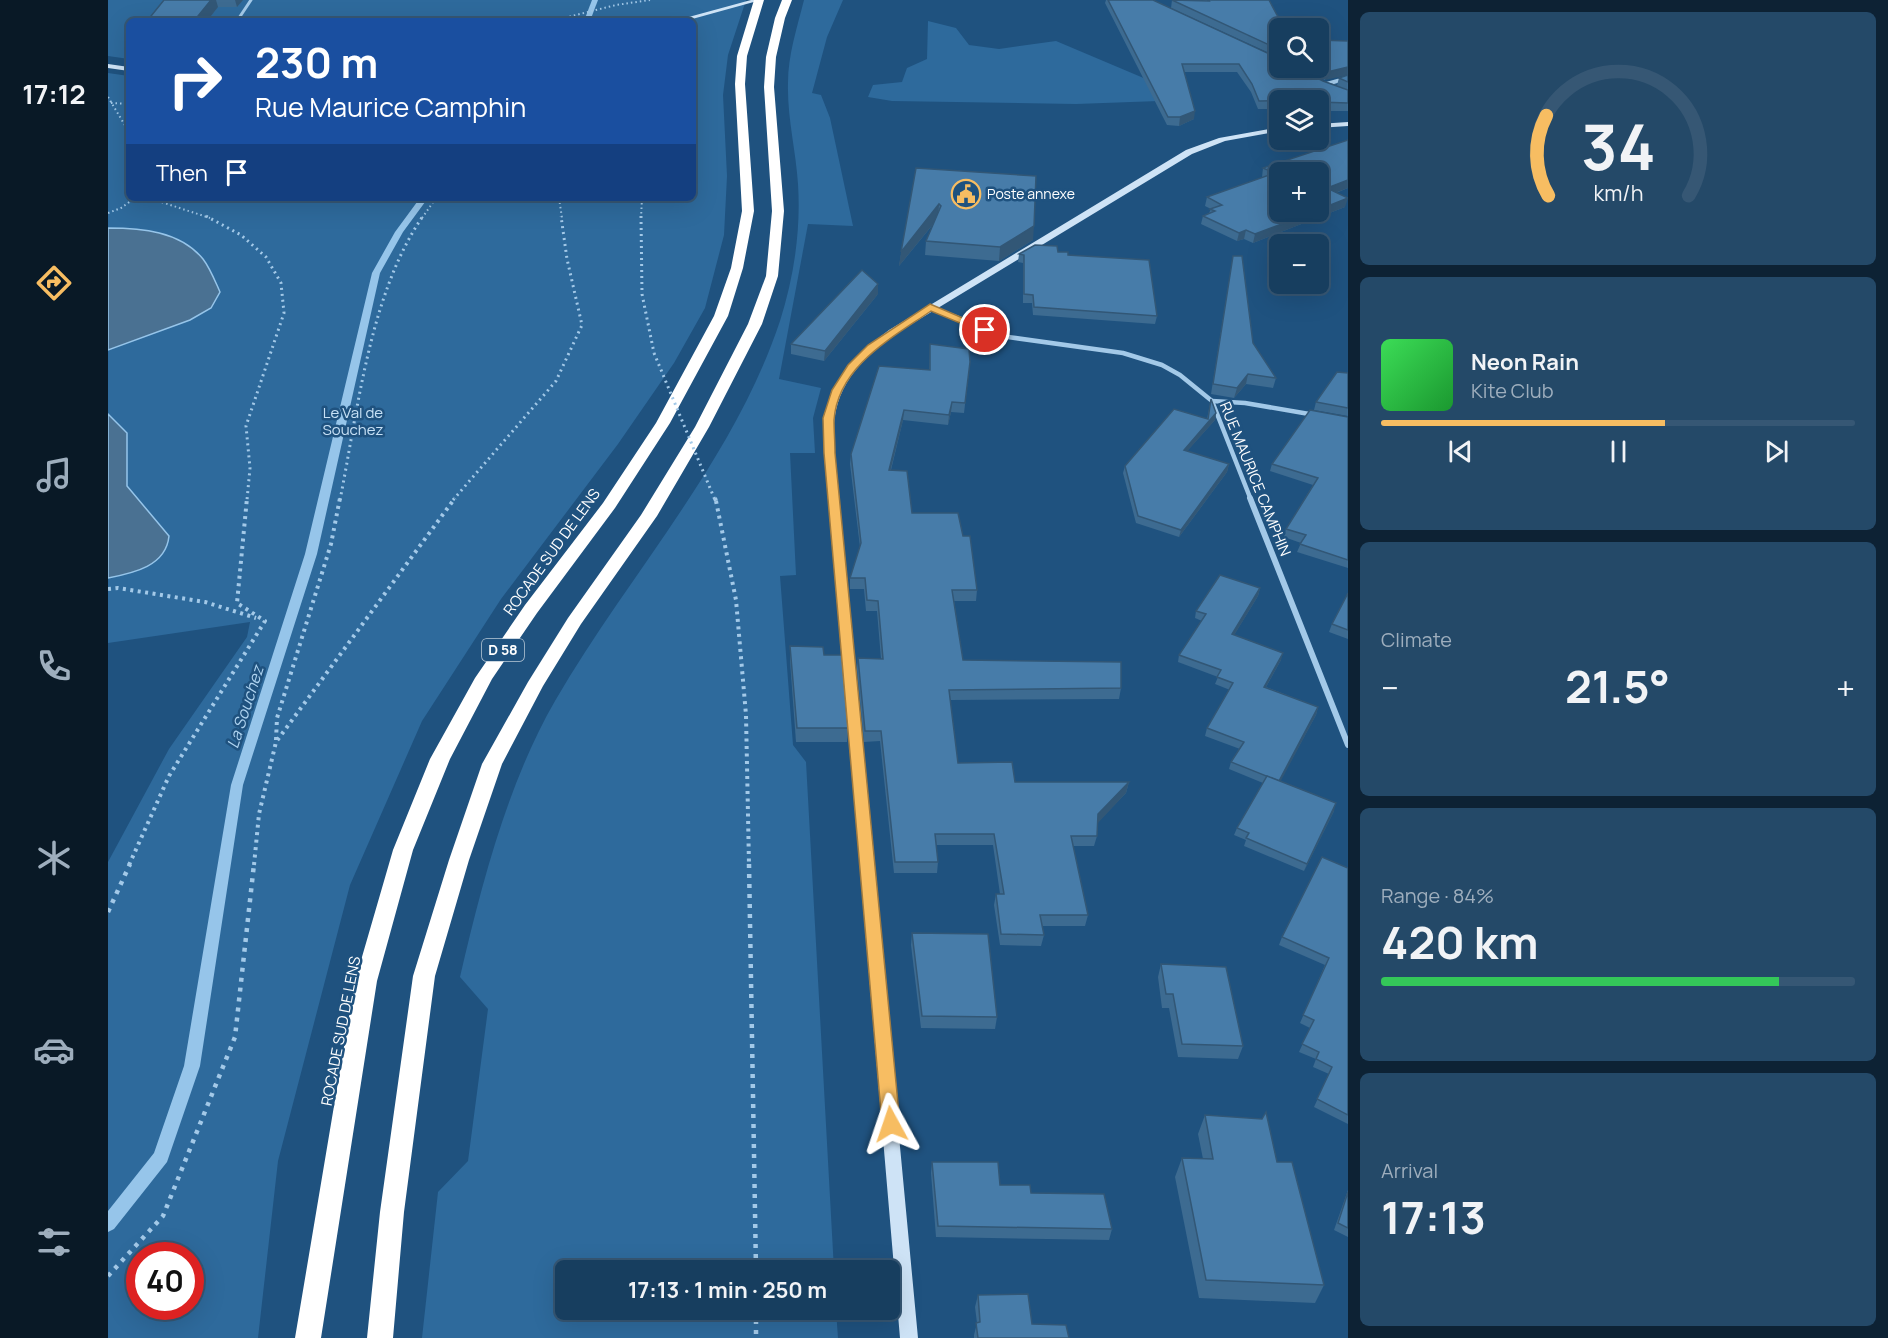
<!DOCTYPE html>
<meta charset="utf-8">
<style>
:root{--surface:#173e5f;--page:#244968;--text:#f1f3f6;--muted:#9eaebd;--line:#365774;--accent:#f7bd62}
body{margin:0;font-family:Manrope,sans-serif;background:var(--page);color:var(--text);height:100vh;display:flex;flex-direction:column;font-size:22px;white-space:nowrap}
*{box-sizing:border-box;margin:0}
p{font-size:20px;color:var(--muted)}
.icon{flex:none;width:33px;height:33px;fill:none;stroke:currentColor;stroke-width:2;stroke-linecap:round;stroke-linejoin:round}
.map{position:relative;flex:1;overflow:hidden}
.details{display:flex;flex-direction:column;gap:12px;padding:12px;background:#0d2234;width:540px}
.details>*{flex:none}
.top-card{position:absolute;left:18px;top:18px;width:570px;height:183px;border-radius:9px;box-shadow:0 6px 24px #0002,0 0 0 2px var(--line);background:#1a4fa0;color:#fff;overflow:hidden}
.tools{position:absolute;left:1161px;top:18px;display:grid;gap:12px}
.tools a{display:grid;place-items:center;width:60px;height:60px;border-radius:9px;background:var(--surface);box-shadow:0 6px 24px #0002,0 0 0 2px var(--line);font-size:30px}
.speed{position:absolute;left:18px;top:1242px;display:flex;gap:12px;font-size:30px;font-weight:700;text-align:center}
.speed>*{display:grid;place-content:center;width:78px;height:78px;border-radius:50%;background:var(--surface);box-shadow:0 6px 24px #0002,0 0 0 2px var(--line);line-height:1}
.speed .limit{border:9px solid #d22;background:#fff;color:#111}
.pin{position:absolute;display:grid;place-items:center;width:51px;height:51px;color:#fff;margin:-26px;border:3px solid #fff;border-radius:50%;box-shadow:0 2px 6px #0007}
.me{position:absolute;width:66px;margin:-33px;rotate:355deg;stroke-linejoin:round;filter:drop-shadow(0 0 4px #0008)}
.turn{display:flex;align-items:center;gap:21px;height:126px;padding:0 30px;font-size:27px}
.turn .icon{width:78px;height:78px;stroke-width:2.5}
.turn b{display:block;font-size:42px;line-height:51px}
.then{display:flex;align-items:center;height:57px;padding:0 30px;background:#0003;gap:12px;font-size:22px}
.big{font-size:45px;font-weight:700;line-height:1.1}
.details .tile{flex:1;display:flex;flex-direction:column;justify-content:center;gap:9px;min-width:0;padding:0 21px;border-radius:9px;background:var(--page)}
.details .dial{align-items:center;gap:0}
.dial svg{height:156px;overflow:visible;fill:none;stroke:var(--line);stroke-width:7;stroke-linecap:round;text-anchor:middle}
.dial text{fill:var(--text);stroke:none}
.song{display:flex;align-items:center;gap:18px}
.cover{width:72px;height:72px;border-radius:9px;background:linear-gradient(135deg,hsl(130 70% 55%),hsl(130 70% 35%))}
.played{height:6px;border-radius:3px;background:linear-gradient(90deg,var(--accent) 60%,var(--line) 60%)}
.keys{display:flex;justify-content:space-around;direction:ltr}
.heat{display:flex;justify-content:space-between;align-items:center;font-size:33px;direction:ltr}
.charge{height:9px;border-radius:4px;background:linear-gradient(90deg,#34c759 84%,var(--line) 0)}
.trip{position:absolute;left:447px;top:1260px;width:345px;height:60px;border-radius:9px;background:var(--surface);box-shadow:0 6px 24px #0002,0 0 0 2px var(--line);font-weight:700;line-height:60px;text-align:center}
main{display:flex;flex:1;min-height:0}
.tab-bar{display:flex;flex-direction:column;width:108px;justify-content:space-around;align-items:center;background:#091926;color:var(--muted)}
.tab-bar .icon{width:42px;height:42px}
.tab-bar .on{color:var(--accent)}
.tab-bar b{font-size:27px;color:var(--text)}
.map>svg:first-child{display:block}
.green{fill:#2e6a9c;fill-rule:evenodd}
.water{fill:#4a7192;stroke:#96c5ea;stroke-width:1.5}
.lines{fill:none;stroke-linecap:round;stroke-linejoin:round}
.stream{fill:#96c5ea;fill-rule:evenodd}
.path-far3{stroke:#a3c9e8;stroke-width:2;stroke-dasharray:1.5 3;stroke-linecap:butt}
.path-far2{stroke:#a3c9e8;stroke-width:3;stroke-dasharray:2 4;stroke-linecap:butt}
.path-far1{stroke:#a3c9e8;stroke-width:4;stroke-dasharray:3 4.5;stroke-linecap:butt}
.path{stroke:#a3c9e8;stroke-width:4.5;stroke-dasharray:4 6;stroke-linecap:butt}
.lane{stroke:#a3c9e8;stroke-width:3}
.street-far2{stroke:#a3c9e8;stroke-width:4}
.street-far1{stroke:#a3c9e8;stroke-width:4.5}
.street{stroke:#a3c9e8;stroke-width:6}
.secondary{fill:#cee3f6;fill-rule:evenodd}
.highway{fill:#fff;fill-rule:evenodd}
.path-bridge-far1{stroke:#a3c9e8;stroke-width:3;stroke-dasharray:2 4;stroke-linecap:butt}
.path-bridge{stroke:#a3c9e8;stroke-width:4;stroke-dasharray:3 4.5;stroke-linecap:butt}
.wall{fill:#3d6b91}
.shaded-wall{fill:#325776}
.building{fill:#477ca9;stroke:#325776;stroke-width:1.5}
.route{fill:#f7bd62;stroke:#a17b40;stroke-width:1.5}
.labels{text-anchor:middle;stroke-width:5;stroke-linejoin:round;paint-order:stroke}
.far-poi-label{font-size:14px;fill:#fff;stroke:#1f527f;text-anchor:start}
.shield{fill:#1f527f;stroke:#bccbd9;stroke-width:1.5}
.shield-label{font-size:14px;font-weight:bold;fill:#fff}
.park-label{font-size:15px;fill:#c7e1f6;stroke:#1f527f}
.street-label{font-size:15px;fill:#fff;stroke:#1f527f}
.water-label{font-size:16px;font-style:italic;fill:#aed3f0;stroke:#1f527f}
</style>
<main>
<nav class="tab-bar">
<b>17:12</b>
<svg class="icon on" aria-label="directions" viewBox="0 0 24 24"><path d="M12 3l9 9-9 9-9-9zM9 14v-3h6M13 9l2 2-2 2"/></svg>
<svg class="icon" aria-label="music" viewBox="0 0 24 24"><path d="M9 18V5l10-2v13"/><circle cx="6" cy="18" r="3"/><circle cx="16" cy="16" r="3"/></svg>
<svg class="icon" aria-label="phone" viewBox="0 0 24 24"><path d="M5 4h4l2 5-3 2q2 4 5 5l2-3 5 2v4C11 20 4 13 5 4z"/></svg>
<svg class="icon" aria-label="climate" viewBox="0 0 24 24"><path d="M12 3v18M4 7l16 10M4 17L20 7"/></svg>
<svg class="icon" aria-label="car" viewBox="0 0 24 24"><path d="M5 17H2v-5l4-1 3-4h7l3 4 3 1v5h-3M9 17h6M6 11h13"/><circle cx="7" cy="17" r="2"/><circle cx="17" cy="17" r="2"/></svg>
<svg class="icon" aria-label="filters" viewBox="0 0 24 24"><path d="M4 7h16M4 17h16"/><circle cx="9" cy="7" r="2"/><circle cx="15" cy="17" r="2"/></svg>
</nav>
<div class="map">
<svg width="1240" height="1338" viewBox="0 0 1240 1338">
<rect width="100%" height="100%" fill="#1f527f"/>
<g class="green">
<path d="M0,0h638l-18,55 -5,40 4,81 -3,59 -19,73 -31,55 -56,81 -117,155 -79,122 -72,164 -72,276 -20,177h-150v-476l61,-113 78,-112 3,-15 -142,21v-570l21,3v122h564v-177h-564v38l-21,-3zM32,1256h50v50h-50z"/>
<path d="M696,0h39l-16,37 -15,56 9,2 9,23 23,108 -45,-2 -29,155 42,9 -8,30 2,35h-25l6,122 -16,1 13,169 13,17 28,508h-268v40h270l2,28h-416l16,-146 30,-31 20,-152 -28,-32c21,-91 48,-195 95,-276 73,-126 179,-241 225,-380 14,-44 21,-91 18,-137 -2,-33 -11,-67 -10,-101 0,-28 9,-55 16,-83z"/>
<polygon points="820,21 848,28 861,45 891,49 948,41 1045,82 1051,101 968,104 784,101 760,97 765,85 794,82 799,68 819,59"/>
</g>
<g class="water">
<path d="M0,228c33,0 72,3 95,31 7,9 12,22 17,33l-9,16 -21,12 -82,30z"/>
<path d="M0,414l19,19v53l42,50c-3,30 -35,37 -61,42z"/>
</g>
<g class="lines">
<g class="stream">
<polygon points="484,0 490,0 482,21 476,21"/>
<polygon points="312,198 320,198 295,232 272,273 209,554 135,785 92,1066 59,1162 6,1229 0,1232 0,1211 46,1153 76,1066 123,785 197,554 264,273 287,232"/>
</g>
<g class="path-far3">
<polyline points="444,21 508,5 542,0"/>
<polyline points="0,97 21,132"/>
<polyline points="3,103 21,104"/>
<polyline points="41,198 102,218"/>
<polyline points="451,198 454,218"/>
<polyline points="0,213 13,208 27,198"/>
<polyline points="314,218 328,198"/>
<polyline points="533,218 534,198"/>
</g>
<g class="path-far2">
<polyline points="98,216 133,235 158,257 173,283 176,313 138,426 142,468 139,500"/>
<polyline points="533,216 534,294 546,353"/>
<path d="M232,500c18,-91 30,-207 83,-284"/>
<polyline points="345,500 448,381 474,325 459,259 453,216"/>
</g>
<g class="path-far1">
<polyline points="608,501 628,600 638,715 641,865"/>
<polyline points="0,589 10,588 97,602 148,618"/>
<polyline points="168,740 169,718 223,544 232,498"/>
<polyline points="21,865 61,776 157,621 129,603 139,498"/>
<polyline points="146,865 151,814 168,742 347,498"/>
</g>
<g class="path">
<polyline points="641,864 648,1270"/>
<polyline points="0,912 22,864"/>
<polyline points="0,1276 55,1216 127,1037 146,864"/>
<polyline points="648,1310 648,1338"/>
</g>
<polyline class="lane" points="129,21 143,0"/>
<polyline class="street-far2" points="1215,85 1240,78"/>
<g class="street-far1">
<polyline points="822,307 900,337 1015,353 1054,365 1072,375 1104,401 1143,500"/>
<polyline points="1104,401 1137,403 1207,415"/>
</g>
<polyline class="street" points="1142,498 1240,745"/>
<g class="secondary">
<polygon points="643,0 653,0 577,21 566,21"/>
<polygon points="0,64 21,67 21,71 0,68"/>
<polygon points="1240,122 1240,126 1210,128 1210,124"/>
<path d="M1172,127v4l-55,10 -33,13 -297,180c-40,31 -65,57 -61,111l84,893h-18l-76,-893c-3,-55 24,-84 65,-115l297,-180 33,-12z"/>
</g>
<g class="highway">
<polygon points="646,0 656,0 639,56 637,84 646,211 635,268 620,316 562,423 507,508 429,613 384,679 342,759 305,850 269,981 213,1338 187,1338 247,981 285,850 322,759 367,678 417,605 495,503 548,423 606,316 623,268 634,211 627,84 629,56"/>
<polygon points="674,0 684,0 677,18 668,57 666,87 676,211 670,276 654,324 601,427 549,516 473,624 435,686 394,764 361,860 327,976 296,1212 285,1338 259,1338 272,1212 305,976 341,860 374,764 420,682 460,618 533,515 587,427 640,324 658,276 664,211 656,87 658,57 667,18"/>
</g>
<polyline class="path-bridge-far1" points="546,353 607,500"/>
<polyline class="path-bridge" points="607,498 608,501"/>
</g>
<g class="wall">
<polygon points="56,0 135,0 129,7 110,7 99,21 39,21"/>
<polygon points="998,0 1045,0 1172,68 1210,68 1240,41 1217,80 1194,70 1215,81 1229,85 1231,78 1240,75 1240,111 1210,111 1210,100 1172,100 1172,109 1150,109 1143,92 1129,72 1076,72 1086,119 1071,126 1059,125 997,3"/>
<polygon points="1064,0 1095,1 1095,0 1161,0 1169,15 1172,28 1172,58 1063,8"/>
<polygon points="1240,140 1240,188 1228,193 1237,207 1145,243 1136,239 1129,241 1093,224 1095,216 1101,213 1103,209 1097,206 1099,197 1155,178 1154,177 1155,168"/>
<polygon points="808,168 925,240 891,261 817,255 818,241 827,222 791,266"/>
<polygon points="950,252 960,255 1049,316 1047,324 925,315 924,303 915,303 915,263 910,262 911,254"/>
<polygon points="1125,256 1145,343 1168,378 1165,388 1138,384 1126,398 1103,394"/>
<polygon points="770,294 716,361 683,354 683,344"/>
<polygon points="822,344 862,362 856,413 843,412 840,425 795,420 783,470 804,513 855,536 869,590 868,601 846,601 855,660 1013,688 1011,699 842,700 850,763 907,782 1021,782 1018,793 989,823 989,836 986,846 965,846 980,915 977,926 934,926 936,935 933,946 892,945 886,905 888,894 892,894 885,845 828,845 830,862 829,873 786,873 772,741 756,742 749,669 750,658 773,659 769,611 758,611 756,589 742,589 742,578 752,547 742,464 743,454 821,370"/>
<polygon points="1240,373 1240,416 1206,410 1208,402"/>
<polygon points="1103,399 1108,413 1107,420 1079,451 1121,464 1119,472 1071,537 1028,523 1015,473 1017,466 1099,419"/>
<polygon points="1240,417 1240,568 1189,552 1193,543 1176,537 1178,529 1205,485 1162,471 1164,464"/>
<polygon points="1152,588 1150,596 1126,635 1173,660 1158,687 1210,707 1208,715 1172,781 1226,811 1196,871 1136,846 1138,840 1126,835 1129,828 1155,783 1121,769 1123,762 1132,749 1097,736 1099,728 1122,690 1107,684 1110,677 1070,662 1071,655 1094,621 1087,618 1088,611"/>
<polygon points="1240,593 1240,639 1221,632 1224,624"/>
<polygon points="682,646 716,655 740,728 739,742 688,742 682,661"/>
<polygon points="1240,868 1240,1124 1206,1107 1221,1074 1205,1067 1208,1059 1191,1052 1202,1028 1192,1023 1217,965 1171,945 1174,937"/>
<polygon points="804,933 889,1017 887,1029 813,1028 803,945"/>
<polygon points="1053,964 1135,1046 1130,1059 1070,1057 1061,1008 1054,1008 1050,977"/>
<polygon points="1097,1115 1169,1162 1216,1285 1207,1303 1091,1298 1067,1177 1074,1158 1095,1159 1090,1134"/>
<polygon points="824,1162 892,1185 923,1193 1004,1229 1001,1240 828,1237 823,1173"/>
<polygon points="1240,1190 1240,1237 1226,1230"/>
<polygon points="870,1295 924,1324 961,1338 866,1338 866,1335 869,1323 867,1307"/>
</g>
<g class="shaded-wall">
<polygon points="103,0 108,0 110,7 99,21 86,21"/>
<polygon points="127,0 135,0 129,7"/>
<polygon points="1240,67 1240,75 1217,80 1219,72"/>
<polygon points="1087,111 1086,119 1071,126 1072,117"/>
<polygon points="1240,180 1240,188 1216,197 1219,188"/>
<polygon points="1240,198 1237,207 1145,243 1147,234 1206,212 1210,212 1210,210"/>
<polygon points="831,204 830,218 791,266 793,252"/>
<polygon points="926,226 925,240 891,261 892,247"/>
<polygon points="1138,230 1136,239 1129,241 1131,233"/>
<polygon points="770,284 770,294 716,361 717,351"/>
<polygon points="1140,374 1138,384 1126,398 1129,388"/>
<polygon points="844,402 843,412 840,425 841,415"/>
<polygon points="796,410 795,420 780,480 781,470"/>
<polygon points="1108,413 1107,420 1074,457 1076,450"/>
<polygon points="1121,464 1119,472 1071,537 1073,530"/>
<polygon points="1152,588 1150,596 1122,642 1124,634"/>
<polygon points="1175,653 1173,660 1154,694 1156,687"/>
<polygon points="1210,707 1208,715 1169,788 1171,781"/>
<polygon points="1021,782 1018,793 988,825 990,814"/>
<polygon points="1228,803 1226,811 1196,871 1199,864"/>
</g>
<g class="building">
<polygon points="56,0 103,0 86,21 39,21"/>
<polygon points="1000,0 1045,0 1172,59 1172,68 1189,68 1215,81 1240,90 1240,103 1210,102 1210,100 1151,101 1144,84 1131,64 1074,64 1087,111 1072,117 1060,117"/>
<polygon points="1064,0 1101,1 1100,0 1161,0 1169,15 1180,28 1172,28 1172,50"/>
<polygon points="1210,40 1240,41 1240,67 1219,72 1208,68 1210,68"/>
<polygon points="1240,75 1240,82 1231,78"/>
<polygon points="1240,140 1240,180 1219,188 1240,198 1210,210 1210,172 1172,172 1172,212 1206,212 1147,234 1138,230 1131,233 1095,216 1107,211 1102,209 1114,205 1099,197 1167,173 1155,168"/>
<polygon points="808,168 928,176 926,226 892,247 818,241 833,206 831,204 793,252"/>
<polygon points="927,245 949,246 950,252 960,252 960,255 1041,260 1049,316 926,307 925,295 916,294 916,255 911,254"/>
<polygon points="1125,256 1134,256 1145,343 1168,378 1140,374 1129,388 1105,384"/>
<polygon points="754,270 770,284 717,351 683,344"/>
<polygon points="822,344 861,349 862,362 857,403 844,402 841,415 796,410 781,470 799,471 804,513 850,513 855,536 862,536 869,590 844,590 855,660 1013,662 1013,688 841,690 850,763 904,762 907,782 1021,782 990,814 989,836 963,836 980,915 932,915 936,935 893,934 888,894 896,894 886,834 827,834 830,862 787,862 773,731 757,731 750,658 775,659 770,601 759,600 757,578 742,578 753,543 743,454 771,366 822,370"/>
<polygon points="1229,372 1240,373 1240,408 1208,402"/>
<polygon points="1103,399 1108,413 1076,450 1121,464 1073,530 1030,516 1017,466 1066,409 1100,419"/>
<polygon points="1202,410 1240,417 1240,560 1192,544 1198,535 1178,529 1210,478 1164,464"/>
<polygon points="1112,575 1152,588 1124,634 1175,653 1156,687 1210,707 1171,781 1123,762 1136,742 1099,728 1125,683 1109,677 1113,670 1071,655 1098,614 1088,611"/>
<polygon points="1240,593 1240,630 1224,624"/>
<polygon points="682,646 715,647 716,655 734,655 740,728 689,728"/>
<polygon points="1159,776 1228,803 1199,864 1138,838 1141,833 1129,828"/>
<polygon points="1214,857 1240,868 1240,1115 1209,1099 1224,1067 1208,1059 1211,1052 1194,1044 1206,1020 1195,1015 1221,958 1174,937"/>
<polygon points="804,933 880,934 889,1017 814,1016"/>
<polygon points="1053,964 1118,967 1135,1046 1074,1044 1065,994 1058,994"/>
<polygon points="1158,1112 1169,1162 1184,1162 1216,1285 1098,1280 1074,1158 1105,1159 1097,1115 1154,1119"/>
<polygon points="824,1162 890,1162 892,1185 922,1185 923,1193 996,1194 1004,1229 830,1226"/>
<polygon points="1240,1192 1240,1228 1230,1223"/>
<polygon points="920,1294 924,1324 958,1325 961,1338 870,1338 868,1323 872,1322 870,1295"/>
</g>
<path class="route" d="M822,304l61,26 -9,2 -51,-21c-39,27 -93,55 -97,109 0,11 1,22 1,33l65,671 -3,5 -6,2 -7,-2 -2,-5 -58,-671 -1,-35 9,-28 16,-25 20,-20z"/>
<defs>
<g id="civic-ring" transform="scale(1.5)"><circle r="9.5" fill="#1f527f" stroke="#f7bd62" stroke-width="1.5"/><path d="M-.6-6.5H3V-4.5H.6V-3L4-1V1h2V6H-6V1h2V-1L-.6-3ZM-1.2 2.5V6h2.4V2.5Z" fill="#f7bd62"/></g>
</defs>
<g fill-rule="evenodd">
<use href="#civic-ring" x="858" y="194"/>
</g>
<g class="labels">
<g class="far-poi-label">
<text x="879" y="199">Poste annexe</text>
</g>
<rect class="shield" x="374" y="639" width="42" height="22" rx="4.5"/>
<g class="shield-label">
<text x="395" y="655">D 58</text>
</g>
<g class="park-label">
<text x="245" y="418">Le Val de<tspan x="245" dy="17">Souchez</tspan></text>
</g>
<g class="street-label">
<text transform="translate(1147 479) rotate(68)" y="5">RUE MAURICE CAMPHIN</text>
<text transform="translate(444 552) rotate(-54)" y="5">ROCADE SUD DE LENS</text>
<text transform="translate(233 1031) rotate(-79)" y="5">ROCADE SUD DE LENS</text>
</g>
<g class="water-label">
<text transform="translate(137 707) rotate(-72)" y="6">La Souchez</text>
</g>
</g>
</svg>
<div class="tools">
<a><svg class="icon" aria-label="search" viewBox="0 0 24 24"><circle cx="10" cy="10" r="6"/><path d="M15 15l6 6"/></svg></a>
<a><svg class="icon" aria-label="layers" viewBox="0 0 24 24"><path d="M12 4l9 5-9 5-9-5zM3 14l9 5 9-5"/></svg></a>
<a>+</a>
<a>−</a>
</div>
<div class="speed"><div class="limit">40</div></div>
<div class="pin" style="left:877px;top:330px;background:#d93025"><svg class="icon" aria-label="arrive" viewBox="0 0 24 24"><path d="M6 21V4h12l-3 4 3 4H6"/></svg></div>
<svg class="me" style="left:783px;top:1124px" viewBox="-20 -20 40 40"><path d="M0-17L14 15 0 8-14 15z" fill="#f7bd62" stroke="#fff" stroke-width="4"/></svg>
<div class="trip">17:13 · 1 min · 250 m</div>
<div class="top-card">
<div class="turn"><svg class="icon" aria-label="right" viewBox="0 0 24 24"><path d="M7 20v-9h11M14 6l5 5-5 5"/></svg><div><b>230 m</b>Rue Maurice Camphin</div></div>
<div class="then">Then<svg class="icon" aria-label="arrive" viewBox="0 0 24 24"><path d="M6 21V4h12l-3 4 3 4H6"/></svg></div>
</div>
</div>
<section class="details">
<div class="tile dial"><svg viewBox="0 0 100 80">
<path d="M14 69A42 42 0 1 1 86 69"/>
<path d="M14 69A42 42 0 0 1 13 28" stroke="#f7bd62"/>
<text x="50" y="56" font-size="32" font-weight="700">34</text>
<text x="50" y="72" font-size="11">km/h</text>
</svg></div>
<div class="tile">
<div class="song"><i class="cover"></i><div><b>Neon Rain</b><p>Kite Club</p></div></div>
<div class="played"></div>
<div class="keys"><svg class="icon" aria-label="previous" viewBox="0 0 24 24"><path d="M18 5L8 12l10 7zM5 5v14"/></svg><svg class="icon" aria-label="pause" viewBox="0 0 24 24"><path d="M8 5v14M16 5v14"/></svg><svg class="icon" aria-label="next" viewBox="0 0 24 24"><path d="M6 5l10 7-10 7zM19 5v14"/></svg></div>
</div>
<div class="tile"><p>Climate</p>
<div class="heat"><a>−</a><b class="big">21.5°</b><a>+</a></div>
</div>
<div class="tile"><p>Range · 84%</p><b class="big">420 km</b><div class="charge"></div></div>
<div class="tile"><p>Arrival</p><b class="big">17:13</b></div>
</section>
</main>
